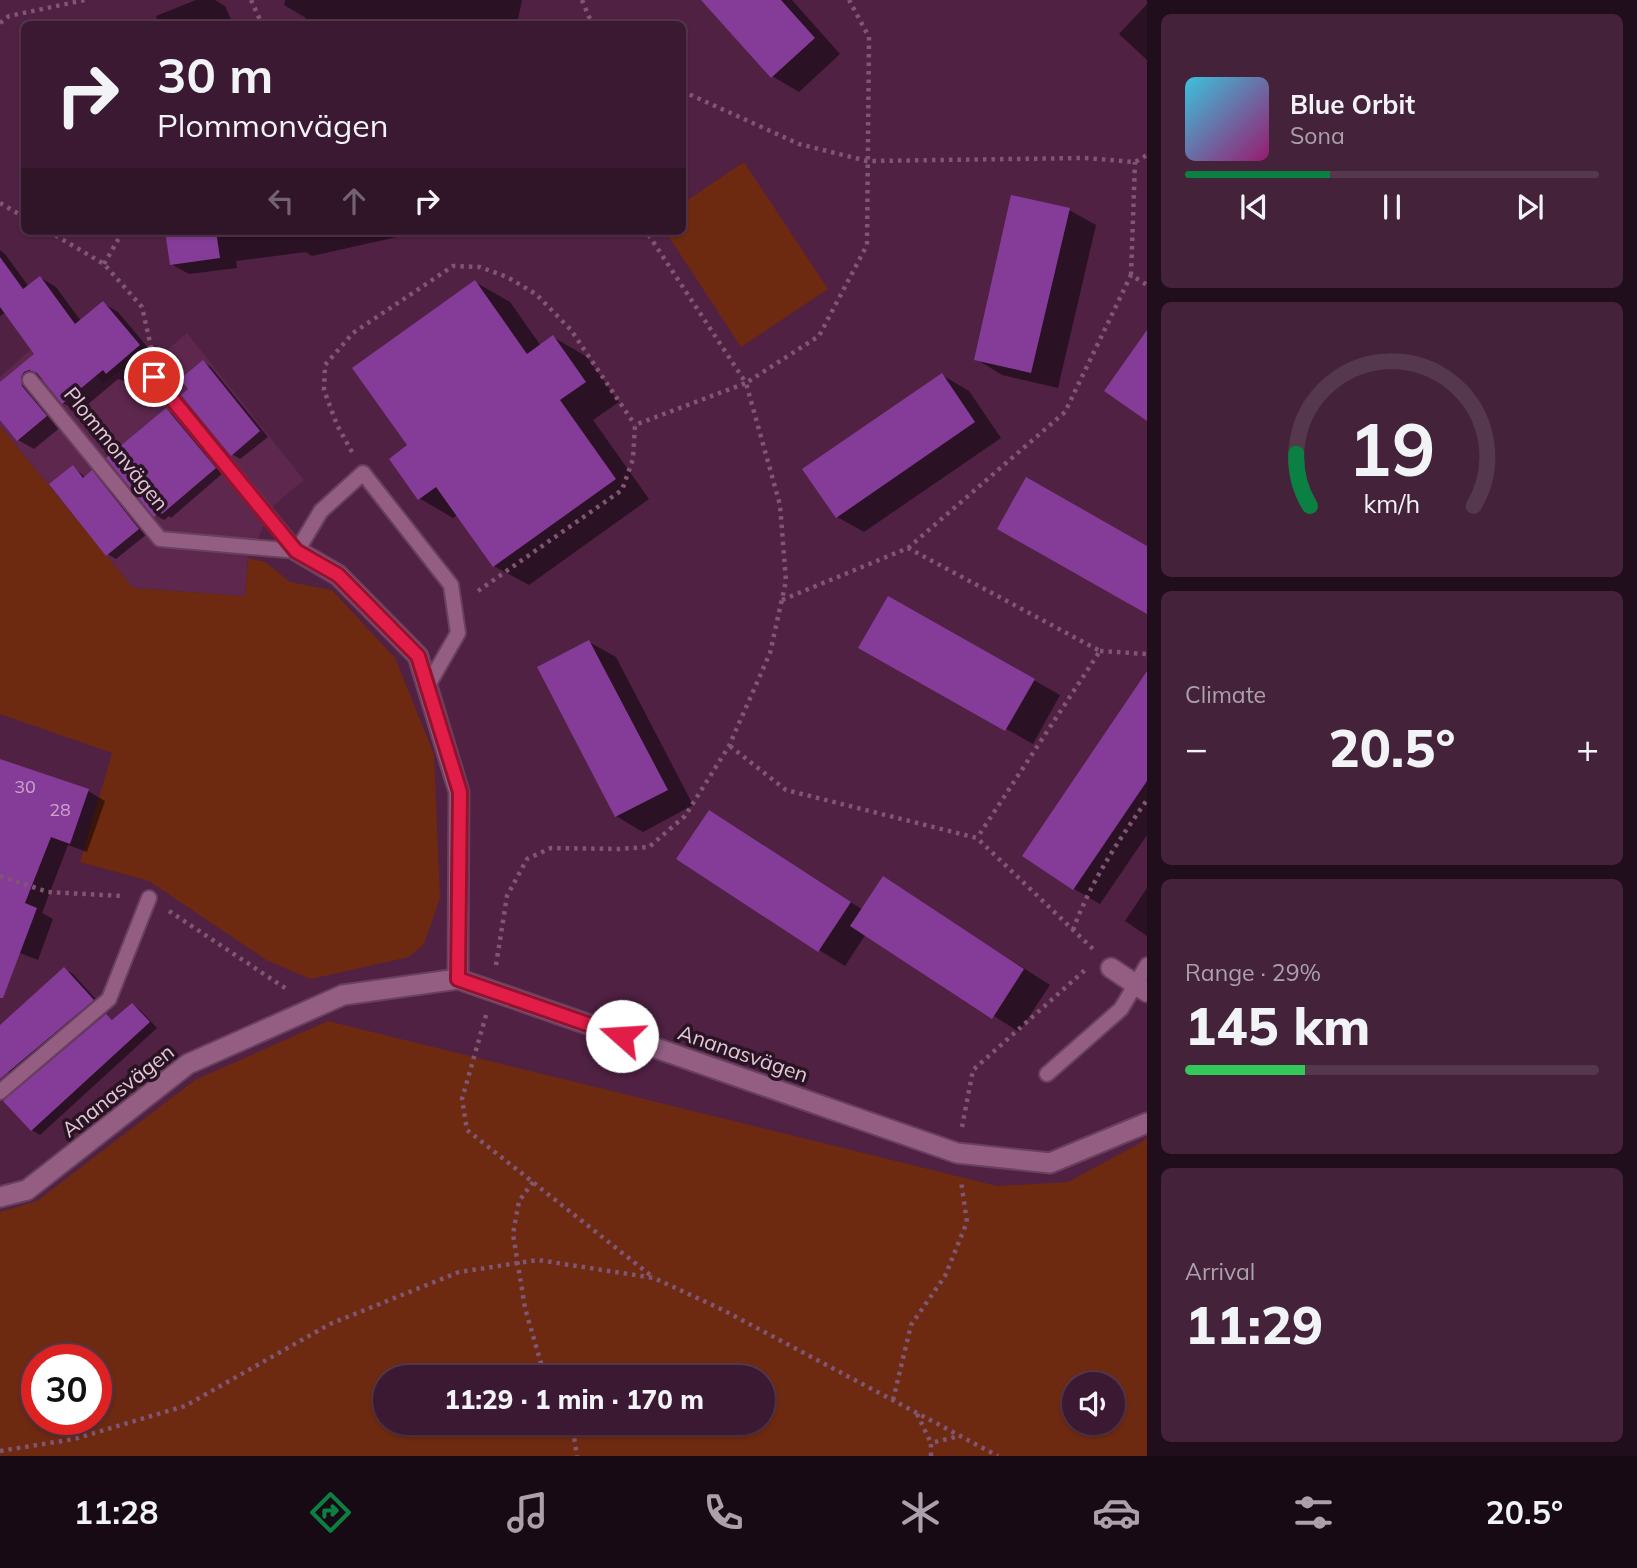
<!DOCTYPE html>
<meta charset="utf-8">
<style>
:root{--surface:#3c1932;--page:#43223a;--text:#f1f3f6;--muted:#aca0ac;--line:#55384d;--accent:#0b8043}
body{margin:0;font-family:Mulish,sans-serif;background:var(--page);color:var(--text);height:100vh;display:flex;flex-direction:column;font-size:26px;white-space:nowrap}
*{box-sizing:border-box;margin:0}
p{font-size:23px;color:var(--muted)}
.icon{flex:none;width:38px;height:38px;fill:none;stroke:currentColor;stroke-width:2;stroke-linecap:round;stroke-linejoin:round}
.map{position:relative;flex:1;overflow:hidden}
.details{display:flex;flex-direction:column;gap:14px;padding:14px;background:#210e1c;width:490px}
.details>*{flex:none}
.hud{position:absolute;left:21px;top:21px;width:665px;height:214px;border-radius:10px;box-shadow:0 2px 5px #0004,0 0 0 2px var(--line);background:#3c1932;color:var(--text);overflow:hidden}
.controls{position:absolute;left:1062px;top:1372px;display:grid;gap:14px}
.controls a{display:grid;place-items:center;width:63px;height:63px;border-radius:50%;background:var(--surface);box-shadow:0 2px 5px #0004,0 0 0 2px var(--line);font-size:35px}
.speed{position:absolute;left:21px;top:1344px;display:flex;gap:14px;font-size:35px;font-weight:700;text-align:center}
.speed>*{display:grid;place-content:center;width:91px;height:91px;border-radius:50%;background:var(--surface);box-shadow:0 2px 5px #0004,0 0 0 2px var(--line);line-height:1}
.speed .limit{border:10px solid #d22;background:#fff;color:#111}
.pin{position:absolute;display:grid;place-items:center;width:60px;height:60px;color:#fff;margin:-30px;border:4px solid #fff;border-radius:50%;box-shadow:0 2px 7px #0007}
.me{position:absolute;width:77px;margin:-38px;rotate:289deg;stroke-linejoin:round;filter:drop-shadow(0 0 5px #0008)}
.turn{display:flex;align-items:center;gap:24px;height:147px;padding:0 21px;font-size:32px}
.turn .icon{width:91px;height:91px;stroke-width:2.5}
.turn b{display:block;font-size:49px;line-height:60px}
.lanes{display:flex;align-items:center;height:66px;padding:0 21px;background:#0003;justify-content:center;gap:35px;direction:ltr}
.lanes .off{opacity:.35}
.big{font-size:52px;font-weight:800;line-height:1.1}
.details .card{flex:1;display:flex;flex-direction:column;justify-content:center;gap:10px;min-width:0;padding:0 24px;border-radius:10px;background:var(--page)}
.details .dial{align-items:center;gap:0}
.dial svg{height:182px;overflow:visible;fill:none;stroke:var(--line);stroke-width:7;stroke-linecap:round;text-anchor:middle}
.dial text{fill:var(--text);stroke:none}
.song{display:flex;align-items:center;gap:21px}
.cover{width:84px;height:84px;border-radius:10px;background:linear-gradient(135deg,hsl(190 70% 55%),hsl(320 70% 35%))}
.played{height:7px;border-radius:4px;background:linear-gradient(90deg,var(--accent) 35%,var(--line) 35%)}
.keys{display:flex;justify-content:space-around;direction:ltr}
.heat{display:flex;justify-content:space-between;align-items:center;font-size:38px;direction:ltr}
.charge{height:10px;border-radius:5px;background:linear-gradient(90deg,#34c759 29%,var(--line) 0)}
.trip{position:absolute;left:373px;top:1365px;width:402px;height:70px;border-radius:35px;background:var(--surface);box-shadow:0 2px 5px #0004,0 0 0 2px var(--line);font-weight:800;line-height:70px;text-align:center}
.tabs{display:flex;height:112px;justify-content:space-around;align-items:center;background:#180a14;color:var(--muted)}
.tabs .icon{width:49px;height:49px}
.tabs .selected{color:var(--accent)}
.tabs b{font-size:32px;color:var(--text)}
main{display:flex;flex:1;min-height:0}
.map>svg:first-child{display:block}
.built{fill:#5d274e}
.green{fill:#6e2911;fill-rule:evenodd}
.shadow{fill:#0007}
.building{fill:#853c98}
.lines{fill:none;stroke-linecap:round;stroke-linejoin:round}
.service-casing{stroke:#69405e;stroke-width:18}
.minor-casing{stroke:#69405e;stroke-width:23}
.path{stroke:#7f5673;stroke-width:4.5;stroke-dasharray:3.5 5;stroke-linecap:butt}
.service{stroke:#935e82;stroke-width:14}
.minor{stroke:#935e82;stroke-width:19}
.route-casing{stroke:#92132f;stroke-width:18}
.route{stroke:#e11d48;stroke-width:12}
.labels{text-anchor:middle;stroke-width:7;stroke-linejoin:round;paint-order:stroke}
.number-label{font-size:18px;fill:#cda4ca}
.street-label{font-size:21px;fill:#e5c7da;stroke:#291423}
</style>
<main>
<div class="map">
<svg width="1147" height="1456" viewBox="0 0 1147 1456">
<rect width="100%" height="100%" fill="#502143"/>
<polygon class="built" points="54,328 103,384 121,370 168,349 187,333 304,480 274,505 248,558 245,596 133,588 0,426 0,377"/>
<g class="green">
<polygon points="744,162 828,289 741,347 665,231 682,231 683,203"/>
<polygon points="0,426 133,588 245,596 248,558 265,562 290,582 332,590 395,658 434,754 440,898 424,944 409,957 311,979 268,961 149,881 80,862 112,753 0,714"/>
<path d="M328,1021l669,165 71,-4 74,-40 5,-6v320h-1147v-244l37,-11 158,-121zM37,1360h59v59h-59zM385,1377h378v46h-378zM1074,1384h39v39h-39z"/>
</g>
<g class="shadow">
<polygon points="196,0 215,0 225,6 233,24 159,24 156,16"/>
<polygon points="285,0 522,0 517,24 305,24 306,18 284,5"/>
<polygon points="704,0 792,0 840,54 799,92 772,76"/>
<polygon points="1147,4 1147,60 1119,34"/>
<polygon points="1069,210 1096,225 1058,388 1002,375 976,359"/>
<polygon points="167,231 424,231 312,256 306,252 236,261 237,268 189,274 171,264"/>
<polygon points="0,250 5,254 29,287 41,278 56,287 81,321 103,303 118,312 154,355 123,381 118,379 79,412 63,403 44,379 40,380 36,387 62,426 34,449 18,440 0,417 0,384 36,354 6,312 0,316"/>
<polygon points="475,282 510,302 541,346 553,337 587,357 619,402 593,420 649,499 529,585 494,566 458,515 453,518 419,498 410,446"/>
<polygon points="203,362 211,367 268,437 240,459 232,454 191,390"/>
<polygon points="942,375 969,391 1001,438 864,532 837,517"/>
<polygon points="166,410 175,415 223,473 171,518 169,516 164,520 155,515"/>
<polygon points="73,467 86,478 92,473 100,477 147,534 116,559 107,554"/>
<polygon points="889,598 1060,695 1033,744 861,647"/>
<polygon points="589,642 616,657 693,805 643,832 616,816"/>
<polygon points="1147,676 1147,835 1100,904 1074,889"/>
<polygon points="0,760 88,791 105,801 87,852 68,845 42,913 53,919 38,960 12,950 0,982"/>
<polygon points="710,812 863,910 883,878 1050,985 1019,1032 866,934 845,966 819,950"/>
<polygon points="1147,888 1147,936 1125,921"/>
<polygon points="64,969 73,974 101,1005 18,1076 0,1069 0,1027"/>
<polygon points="132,1005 140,1010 157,1028 40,1135 32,1130 107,1016 115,1021"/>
</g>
<g class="building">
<polygon points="701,0 781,0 815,38 771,78"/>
<polygon points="1011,195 1070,208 1031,373 974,360"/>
<polygon points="165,231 216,231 220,258 170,265"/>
<polygon points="0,257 23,289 40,276 75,324 103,301 140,345 106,374 103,370 62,404 37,373 29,370 24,372 21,377 22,386 47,416 17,441 0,420 0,382 34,354 0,307"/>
<polygon points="475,280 527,354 553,335 586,382 560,400 616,479 493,567 436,487 418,500 389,459 407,445 352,368"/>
<polygon points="1147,330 1147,421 1104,391"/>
<polygon points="203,360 260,431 231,456 181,395 188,389 180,379"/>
<polygon points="942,373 975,422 836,518 802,469"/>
<polygon points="166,408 216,468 162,514 160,512 154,517 106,458"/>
<polygon points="73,465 83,478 92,470 139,529 106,556 49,484"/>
<polygon points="1026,477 1147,546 1147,614 997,529"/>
<polygon points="888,596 1035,679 1005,731 858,648"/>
<polygon points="589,640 668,790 615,817 537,667"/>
<polygon points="1147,671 1147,781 1073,890 1022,856"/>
<polygon points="0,759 89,789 70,844 51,837 25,903 37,908 3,998 0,998"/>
<polygon points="709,810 851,902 818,952 676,859"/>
<polygon points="883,876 1024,969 992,1019 850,926"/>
<polygon points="64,967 94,1000 0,1079 0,1025"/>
<polygon points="132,1003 150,1022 31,1131 3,1101 106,1014 112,1020"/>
</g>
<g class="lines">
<g class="service-casing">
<g id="service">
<polyline points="154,378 297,551"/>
<polyline points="30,380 160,539 297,551"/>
<polyline points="297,551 321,511 363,473 451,585 458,633 427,687"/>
<polyline points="1047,1074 1121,1009 1147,965"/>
<polyline points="0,1092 109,999 149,898"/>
</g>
</g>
<g class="minor-casing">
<g id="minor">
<polyline points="297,551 338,575 418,656 459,792 458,979"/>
<polyline points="1111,968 1147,992"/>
<polyline points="0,1197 27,1190 188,1064 343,995 458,979 957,1153 1050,1163 1147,1123"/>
</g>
</g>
<g class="path">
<polyline points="251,0 262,24"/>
<polyline points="582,0 592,24"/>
<polyline points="0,23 9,16 85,0"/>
<polyline points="682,91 799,144 867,161 1085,158 1135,162 1147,155"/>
<polyline points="0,203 24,217"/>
<polyline points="48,231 104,264 142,307 153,356"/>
<polyline points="104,264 123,231"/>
<polyline points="1131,275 1135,162"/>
<polyline points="352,452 337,425 324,390 325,365 353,333 453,266 480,267 507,277 536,294 571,330 635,425"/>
<polyline points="908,548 1065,412 1131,275 1147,285"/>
<polyline points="478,591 622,490 633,459 635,425 746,383 646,231"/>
<polyline points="782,600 908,548 1100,651 977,838"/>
<polyline points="1100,651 1147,654"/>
<polyline points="730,746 786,790 977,838 1093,949"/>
<polyline points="0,876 48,892 123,896"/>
<polyline points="169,911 288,990"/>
<path d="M1073,930c17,-47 45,-89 74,-130"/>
<polyline points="496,965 507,896 527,859 551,848 619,849 649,847 685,816 729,746 770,653 786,581 780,505 746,383 819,336 867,245 869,37 849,0"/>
<polyline points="486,1015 462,1099 467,1130 654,1278"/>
<polyline points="962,1127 973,1070 1085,970"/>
<polyline points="533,1182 519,1201 513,1234 525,1308 545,1377"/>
<polyline points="893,1400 911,1325 945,1276 967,1222 961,1181"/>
<polyline points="917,1414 931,1443"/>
<polyline points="568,1423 573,1431 577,1456"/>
<polyline points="0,1451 74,1439 185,1406 330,1324 459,1272 538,1260 654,1278 723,1310 998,1456"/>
<polyline points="931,1456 931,1443 959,1436"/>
</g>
<use href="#service" class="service"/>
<use href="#minor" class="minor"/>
</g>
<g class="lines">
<g class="route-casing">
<polyline id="route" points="154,377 296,551 338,575 418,656 460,792 458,979 622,1036"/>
</g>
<use href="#route" class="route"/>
</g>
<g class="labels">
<g class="number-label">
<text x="25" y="793">30</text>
<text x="60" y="816">28</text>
</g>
<g class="street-label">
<text transform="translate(116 449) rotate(51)" y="7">Plommonvägen</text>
<text transform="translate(743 1054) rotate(19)" y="7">Ananasvägen</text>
<text transform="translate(118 1091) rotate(-38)" y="7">Ananasvägen</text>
</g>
</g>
</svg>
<div class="controls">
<a><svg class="icon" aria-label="sound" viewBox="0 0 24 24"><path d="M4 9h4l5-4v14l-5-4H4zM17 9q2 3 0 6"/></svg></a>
</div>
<div class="speed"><div class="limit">30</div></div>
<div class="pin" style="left:154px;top:377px;background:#d93025"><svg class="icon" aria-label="arrive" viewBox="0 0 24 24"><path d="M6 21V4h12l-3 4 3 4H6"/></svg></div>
<svg class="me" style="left:622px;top:1036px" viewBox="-20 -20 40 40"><circle r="19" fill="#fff"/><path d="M0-13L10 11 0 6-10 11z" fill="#e11d48"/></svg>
<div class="trip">11:29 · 1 min · 170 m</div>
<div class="hud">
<div class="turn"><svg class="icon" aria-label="right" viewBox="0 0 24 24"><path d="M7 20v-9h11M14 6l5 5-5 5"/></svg><div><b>30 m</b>Plommonvägen</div></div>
<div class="lanes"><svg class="icon off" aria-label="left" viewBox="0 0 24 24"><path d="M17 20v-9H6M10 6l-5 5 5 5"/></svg><svg class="icon off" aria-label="ahead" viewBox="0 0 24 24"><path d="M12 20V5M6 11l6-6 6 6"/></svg><svg class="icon" aria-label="right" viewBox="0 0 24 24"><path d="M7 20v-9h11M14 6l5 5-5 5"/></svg></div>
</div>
</div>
<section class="details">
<div class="card">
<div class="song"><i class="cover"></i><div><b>Blue Orbit</b><p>Sona</p></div></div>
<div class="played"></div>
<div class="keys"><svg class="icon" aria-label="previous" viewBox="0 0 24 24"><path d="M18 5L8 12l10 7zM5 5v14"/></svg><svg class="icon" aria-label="pause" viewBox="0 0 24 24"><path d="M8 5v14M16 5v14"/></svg><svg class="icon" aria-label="next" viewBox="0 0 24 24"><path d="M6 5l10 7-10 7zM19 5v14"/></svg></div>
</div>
<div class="card dial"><svg viewBox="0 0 100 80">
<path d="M14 69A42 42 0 1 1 86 69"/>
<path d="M14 69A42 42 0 0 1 8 46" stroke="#0b8043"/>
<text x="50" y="56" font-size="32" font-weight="700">19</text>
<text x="50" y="72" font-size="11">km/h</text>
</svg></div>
<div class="card"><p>Climate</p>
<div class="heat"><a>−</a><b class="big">20.5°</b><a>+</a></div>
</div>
<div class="card"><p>Range · 29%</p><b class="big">145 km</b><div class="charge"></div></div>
<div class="card"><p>Arrival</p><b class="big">11:29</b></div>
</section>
</main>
<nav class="tabs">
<b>11:28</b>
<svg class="icon selected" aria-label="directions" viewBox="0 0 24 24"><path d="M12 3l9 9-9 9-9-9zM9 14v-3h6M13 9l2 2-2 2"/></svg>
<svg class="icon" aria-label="music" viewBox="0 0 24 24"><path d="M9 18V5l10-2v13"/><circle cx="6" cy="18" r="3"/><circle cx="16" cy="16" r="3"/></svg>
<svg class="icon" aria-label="phone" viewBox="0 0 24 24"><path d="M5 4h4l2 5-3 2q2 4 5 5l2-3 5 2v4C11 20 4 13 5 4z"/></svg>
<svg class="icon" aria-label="climate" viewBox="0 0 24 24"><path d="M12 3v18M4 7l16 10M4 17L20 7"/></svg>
<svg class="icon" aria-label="car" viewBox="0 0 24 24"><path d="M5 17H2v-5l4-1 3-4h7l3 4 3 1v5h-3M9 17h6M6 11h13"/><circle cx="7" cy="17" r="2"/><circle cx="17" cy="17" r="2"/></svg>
<svg class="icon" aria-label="filters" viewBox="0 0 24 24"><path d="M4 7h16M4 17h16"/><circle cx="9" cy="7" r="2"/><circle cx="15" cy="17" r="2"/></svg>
<b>20.5°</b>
</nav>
